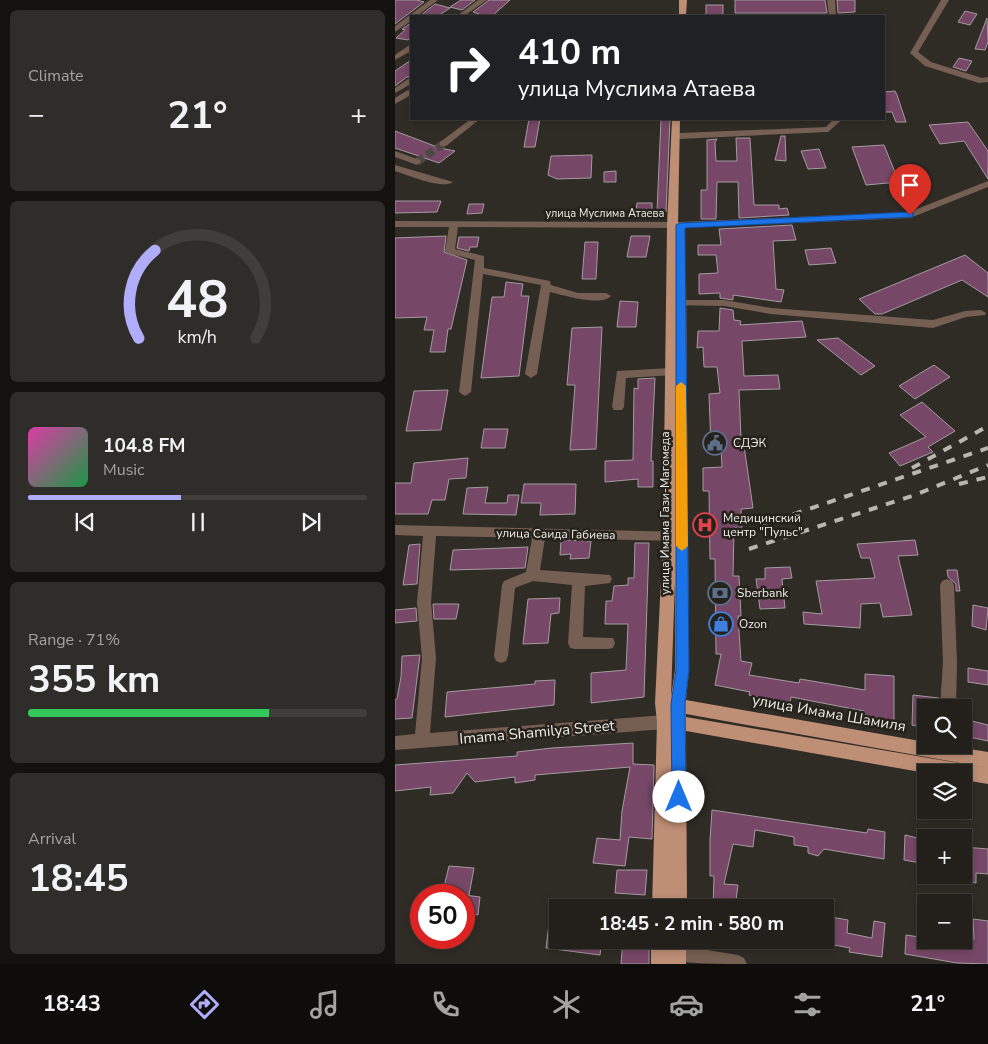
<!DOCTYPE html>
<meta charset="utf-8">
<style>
:root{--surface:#23201c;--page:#2f2d29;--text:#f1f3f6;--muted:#a3a3a3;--line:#403e3b;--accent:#b0aefa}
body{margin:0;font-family:"Nunito Sans",sans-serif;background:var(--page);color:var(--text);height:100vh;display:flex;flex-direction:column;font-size:19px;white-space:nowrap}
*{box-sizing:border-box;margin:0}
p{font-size:16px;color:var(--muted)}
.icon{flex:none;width:28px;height:28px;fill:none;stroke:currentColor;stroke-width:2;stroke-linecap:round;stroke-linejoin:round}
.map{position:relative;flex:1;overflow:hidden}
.panel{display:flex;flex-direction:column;gap:10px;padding:10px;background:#13120f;width:395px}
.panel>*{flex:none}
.banner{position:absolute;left:15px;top:15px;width:475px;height:105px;border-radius:0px;box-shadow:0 2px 8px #0003,0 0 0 1px var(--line);background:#202124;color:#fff;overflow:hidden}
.controls{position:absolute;left:522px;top:699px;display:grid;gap:10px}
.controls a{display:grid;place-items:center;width:55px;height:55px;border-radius:0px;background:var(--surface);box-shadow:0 2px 8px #0003,0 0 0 1px var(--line);font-size:25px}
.speed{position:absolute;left:15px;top:884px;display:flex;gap:10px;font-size:25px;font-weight:700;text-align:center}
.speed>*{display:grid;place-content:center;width:65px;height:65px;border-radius:50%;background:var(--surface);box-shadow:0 2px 8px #0003,0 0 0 1px var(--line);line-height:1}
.speed .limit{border:8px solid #d22;background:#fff;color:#111}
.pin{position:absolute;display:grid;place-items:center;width:42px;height:42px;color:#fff;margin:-51px -21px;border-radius:50% 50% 50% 0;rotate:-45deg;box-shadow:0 0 5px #0007}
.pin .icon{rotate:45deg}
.me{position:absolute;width:55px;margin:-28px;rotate:0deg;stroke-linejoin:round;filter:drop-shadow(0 0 4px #0008)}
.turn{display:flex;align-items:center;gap:18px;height:105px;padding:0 25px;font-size:22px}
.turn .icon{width:65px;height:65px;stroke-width:2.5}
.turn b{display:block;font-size:35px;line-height:42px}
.big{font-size:38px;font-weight:700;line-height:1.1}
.panel .widget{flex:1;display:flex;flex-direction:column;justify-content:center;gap:8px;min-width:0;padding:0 18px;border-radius:8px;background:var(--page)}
.panel .dial{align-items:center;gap:0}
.dial svg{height:130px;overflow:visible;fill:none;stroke:var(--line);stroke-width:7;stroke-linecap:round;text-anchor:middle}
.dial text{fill:var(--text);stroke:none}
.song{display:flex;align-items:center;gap:15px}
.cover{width:60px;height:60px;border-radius:8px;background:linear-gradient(135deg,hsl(320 70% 55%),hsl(140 70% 35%))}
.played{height:5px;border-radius:2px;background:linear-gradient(90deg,var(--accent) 45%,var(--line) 45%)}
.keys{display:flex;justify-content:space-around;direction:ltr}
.heat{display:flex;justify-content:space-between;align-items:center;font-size:28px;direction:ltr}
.charge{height:8px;border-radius:4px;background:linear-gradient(90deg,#34c759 71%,var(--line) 0)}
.trip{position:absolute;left:154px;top:899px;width:285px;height:50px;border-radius:0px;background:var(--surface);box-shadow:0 2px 8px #0003,0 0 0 1px var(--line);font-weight:700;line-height:50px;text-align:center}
.tabs{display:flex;height:80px;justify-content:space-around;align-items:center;background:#0e0d0b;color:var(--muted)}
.tabs .icon{width:35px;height:35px}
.tabs .active{color:var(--accent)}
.tabs b{font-size:22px;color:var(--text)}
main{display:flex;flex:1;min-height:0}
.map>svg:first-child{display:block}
.building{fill:#774767;stroke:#a49ba0}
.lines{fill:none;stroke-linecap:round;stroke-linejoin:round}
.minor-tunnel{stroke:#4c4842;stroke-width:8;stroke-dasharray:8 4;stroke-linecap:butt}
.minor{fill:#755e52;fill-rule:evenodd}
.major{fill:#be8f75;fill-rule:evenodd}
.rail{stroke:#b9b6b2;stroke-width:4;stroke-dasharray:9 9;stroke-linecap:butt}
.route{fill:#1a73e8;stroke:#114b97}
.slow{fill:#f59e0b}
.labels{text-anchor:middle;stroke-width:5;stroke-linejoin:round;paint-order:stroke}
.far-street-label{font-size:11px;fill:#efece8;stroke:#25221b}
.poi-label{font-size:12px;fill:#efece8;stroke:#25221b;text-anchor:start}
.street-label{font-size:12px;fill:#efece8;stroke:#25221b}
.near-street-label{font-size:15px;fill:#efece8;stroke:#25221b}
</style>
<main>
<section class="panel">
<div class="widget"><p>Climate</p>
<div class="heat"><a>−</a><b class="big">21°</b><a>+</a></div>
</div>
<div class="widget dial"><svg viewBox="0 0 100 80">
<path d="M14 69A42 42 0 1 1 86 69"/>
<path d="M14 69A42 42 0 0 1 24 15" stroke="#b0aefa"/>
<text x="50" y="56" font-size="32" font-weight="700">48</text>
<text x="50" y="72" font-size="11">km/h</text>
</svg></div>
<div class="widget">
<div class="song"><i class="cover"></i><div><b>104.8 FM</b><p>Music</p></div></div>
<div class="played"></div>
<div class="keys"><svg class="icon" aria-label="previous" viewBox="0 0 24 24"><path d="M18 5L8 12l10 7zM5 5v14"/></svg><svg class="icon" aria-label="pause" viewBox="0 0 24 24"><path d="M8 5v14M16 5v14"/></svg><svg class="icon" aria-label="next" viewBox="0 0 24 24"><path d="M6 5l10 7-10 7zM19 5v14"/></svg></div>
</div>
<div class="widget"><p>Range · 71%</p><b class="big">355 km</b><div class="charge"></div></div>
<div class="widget"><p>Arrival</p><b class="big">18:45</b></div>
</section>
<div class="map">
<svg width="593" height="964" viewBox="0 0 593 964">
<rect width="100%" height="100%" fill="#2f2b25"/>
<g class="building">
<polygon points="0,0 22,0 29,2 0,24"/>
<polygon points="66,0 80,0 67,10 55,7"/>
<polygon points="94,0 115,0 97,16 81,16 84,14 78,12"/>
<polygon points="340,0 430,0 432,13 340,13"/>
<polygon points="442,0 460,0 460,12 443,13"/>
<polygon points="40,4 55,8 43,16 25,16"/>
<rect x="311" y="5" width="17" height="11"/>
<polygon points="570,11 582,14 575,25 563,22"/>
<polygon points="592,18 593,42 590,50 580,49"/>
<polygon points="16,23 16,36 13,40 1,38 10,30 7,29"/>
<polygon points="564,58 577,61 571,71 558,67"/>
<polygon points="16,60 16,77 12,77 0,86 0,71"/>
<polygon points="500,91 502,95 511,122 501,122 497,112 489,112 489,92"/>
<polygon points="134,119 145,119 140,147 129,147"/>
<polygon points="266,119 275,119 271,212 262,212"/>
<polygon points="573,122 593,151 593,179 569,141 545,144 534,125"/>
<polygon points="0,131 45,148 60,151 44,163 0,148"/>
<polygon points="386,136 390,136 391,161 380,160"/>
<polygon points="341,138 355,138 359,205 384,205 384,209 392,208 394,215 344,218 343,182 322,182 321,219 306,219 306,190 312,190 312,140 322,139 320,142 321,161 342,161"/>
<polygon points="489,145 504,182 471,185 457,147"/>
<polygon points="424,149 431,168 413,169 406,151"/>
<polygon points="197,155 196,178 162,179 153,175 156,156"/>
<polygon points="221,171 221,182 209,182 209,172"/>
<polygon points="0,201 46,201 42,212 0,213"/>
<polygon points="242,203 257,203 257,213 241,212"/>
<polygon points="74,204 89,204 87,213 72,214"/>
<polygon points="397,225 401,240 378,241 381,289 389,290 386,302 338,295 338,300 325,298 325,293 304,294 304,274 323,273 321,255 303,255 303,245 326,245 324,229"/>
<polygon points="51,236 49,252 72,260 56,329 53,329 50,352 35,352 39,330 29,330 32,317 0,318 0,238"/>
<polygon points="236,236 255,236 251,257 232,257"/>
<polygon points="64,237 84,237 82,247 75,247 74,251 62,248"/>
<polygon points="190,242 203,242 201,279 187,279"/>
<polygon points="436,248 441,263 414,265 410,250"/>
<polygon points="570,255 593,273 593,297 567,280 487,314 480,314 464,299"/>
<polygon points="111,282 128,284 126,296 134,296 124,376 86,378 97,297 109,297"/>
<polygon points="225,301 243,302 241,327 222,327"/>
<polygon points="325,308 338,310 339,320 346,321 345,325 407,321 411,337 347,341 349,376 383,375 385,389 344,390 346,439 348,439 358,508 346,509 347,528 339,528 338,576 344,576 346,616 343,616 346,661 357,663 354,675 404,683 405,679 470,690 470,674 499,676 499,724 469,718 469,711 396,697 395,703 354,695 355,692 320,685 326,654 321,654 320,559 315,559 314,491 308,491 308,468 327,467 326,448 316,448 314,394 325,393 322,367 309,367 308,347 302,348 303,331 324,331"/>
<polygon points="207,327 201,449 175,450 180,385 172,385 177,328"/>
<polygon points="443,338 480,366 466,375 422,340"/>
<polygon points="539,365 555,377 520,399 504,386"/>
<polygon points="260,378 256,461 258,461 258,487 243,487 243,479 210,482 210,461 238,460 239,388 243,389 243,379"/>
<polygon points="53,390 46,430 11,431 19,391"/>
<polygon points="527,402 560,431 533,447 538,452 505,466 494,453 531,437 505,415"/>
<polygon points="89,429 113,429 110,448 86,448"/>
<polygon points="73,458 71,478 54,479 50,500 37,500 33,514 0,514 0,483 16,483 19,463"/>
<polygon points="129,484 181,484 180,514 145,515 146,503 126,503"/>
<polygon points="93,487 90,503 112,503 113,495 124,495 121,515 68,514 72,488"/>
<polygon points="166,540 196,541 194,558 175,559 176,554 165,555"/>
<polygon points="520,540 523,555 503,556 517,615 488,617 485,603 466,604 465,628 409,624 408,612 427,614 421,581 480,578 475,558 466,558 462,544"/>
<polygon points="240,543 254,543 249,697 196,703 196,673 231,670 233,624 210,624 211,601 217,601 219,586 233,585 233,578 239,578"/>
<polygon points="25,544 22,584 8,585 14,545"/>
<polygon points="133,547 130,568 55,570 58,550"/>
<polygon points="395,567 397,578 387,579 390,608 365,609 361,579 370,579 370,568"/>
<polygon points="552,570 562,570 565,591 561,591 561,584 553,577"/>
<polygon points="165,598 164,613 156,614 153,643 128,644 133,599"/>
<polygon points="38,604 64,604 61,619 39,619"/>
<polygon points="578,605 593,608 591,630 577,626"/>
<polygon points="21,608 22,621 0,623 0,610"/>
<polygon points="25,655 17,718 0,719 0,700 2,699 6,677 7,656"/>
<polygon points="573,668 593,671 593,685 573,682"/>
<polygon points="160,680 159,705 50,717 52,692 140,684 140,681"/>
<polygon points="518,695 544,698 543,708 531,708 531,728 517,725"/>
<polygon points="569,719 593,725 593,741 569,736"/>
<polygon points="238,743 238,764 259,765 257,839 234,837 230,866 198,863 202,838 225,840 227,811 235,767 140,775 140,780 120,783 120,777 80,782 72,773 58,793 35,795 36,787 0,791 0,765 122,756 122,752 157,748"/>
<polygon points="317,810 472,833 473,829 490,832 489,859 429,849 423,856 413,853 413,847 399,845 399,837 360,830 358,847 338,844 329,884 343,885 340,908 318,908 319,876 315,876 315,840"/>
<polygon points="510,835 531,840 531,864 509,860"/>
<polygon points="569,847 593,849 593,874 581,873 581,883 571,881"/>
<polygon points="54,866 79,868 74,895 70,895 85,897 83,915 69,912 69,895 47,895"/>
<polygon points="222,870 252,870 250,895 220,893"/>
<polygon points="156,908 162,908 162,940 207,940 205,955 151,948"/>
<polygon points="436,917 453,920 452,933 477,938 479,921 490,923 487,957 454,952 455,948 434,944"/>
<polygon points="578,919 593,921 593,964 562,963 510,954 511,935 531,938 531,940 569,940 569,937 579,939"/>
<polygon points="228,940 254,940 254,964 226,964"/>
</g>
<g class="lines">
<polyline class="minor-tunnel" points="22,162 48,144"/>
<g class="minor">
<polygon points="35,0 43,0 22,16 16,16 16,21 0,32 0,26"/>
<polygon points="83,0 92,0 69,16 62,16"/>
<polygon points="432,0 440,0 441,16 434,16"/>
<polygon points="546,0 554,0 523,52 536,62 587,78 593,77 593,82 584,83 530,66 515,53"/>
<polygon points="13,46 16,46 16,51 0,60 0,55"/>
<polygon points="13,79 16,79 16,84 0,93 0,88"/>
<polygon points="13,90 16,90 16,95 0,104 0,98"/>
<polygon points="76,119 85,119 51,146 45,146 45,142"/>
<polygon points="439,119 448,119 433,132 285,139 281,136 285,133 431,127"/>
<polygon points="0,151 25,160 26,162 22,165 0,157"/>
<path d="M0,165l58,17c-11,8 -45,-7 -58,-11z"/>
<path d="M593,181v6l-78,31 -230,10 -222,-1 -3,22 29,7v12l66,13 1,4 27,8h28l5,3c-10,11 -48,-1 -61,-4l-13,82 -6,4 -6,-4 16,-89 -58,-11 -12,118 -6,4 -6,-4 16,-132 -28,-7 -2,-2 4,-24h-54v-6l285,1 229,-10z"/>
<polygon points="277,300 329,300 376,308 538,320 570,311 586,310 591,313 590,315 571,317 538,328 376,314 329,306 273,305 273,301"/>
<polygon points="276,368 282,372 280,375 231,378 229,407 227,410 219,410 217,407 222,371"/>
<polygon points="0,525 289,532 291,536 289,540 284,541 150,538 145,570 215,575 217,579 215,583 190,586 188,637 218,638 220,643 218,648 213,649 180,649 175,648 173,643 177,585 138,581 120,588 113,656 111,661 106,663 101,661 99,656 107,585 109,581 131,572 137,538 41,536 36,602 41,658 35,733 270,715 275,717 278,722 275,727 270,729 0,750 0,736 20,734 27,658 22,602 28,536 0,535"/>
<polygon points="552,579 557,581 559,585 562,662 561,708 545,708 548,662 545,585 547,581"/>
<path d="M275,944l68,11 6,3 3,6c-26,0 -59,0 -83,-5l-3,-6 3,-6z"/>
</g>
<g class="major">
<polygon points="284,0 292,0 291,16 284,16"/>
<path d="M277,119h8l-3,158 4,-2 5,3 3,392 -3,30 240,42v3h20l42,7v16l-302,-54v3l302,51v16l-24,-4v-8l-38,1 -240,-42 1,177h-35l5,-186 -2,-19 8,-167 4,-311zM280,580v90l-4,27z"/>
<rect x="256" y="940" width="35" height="24"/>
</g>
<g class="rail">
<polyline points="517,468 593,426"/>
<polyline points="564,484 593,477"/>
<polyline points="364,526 593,448"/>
<polyline points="354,549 520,495 593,465"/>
</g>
</g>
<polygon class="route" points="515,212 518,213 518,217 290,228 294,670 290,704 291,797 289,802 284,804 279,802 277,797 276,704 281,670 281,225 285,223"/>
<polygon class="slow" points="286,382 291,386 293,546 287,551 281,546 281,386"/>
<defs>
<g id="civic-ring" transform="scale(1.25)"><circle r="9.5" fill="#25221b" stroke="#5c6f8a" stroke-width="1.5"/><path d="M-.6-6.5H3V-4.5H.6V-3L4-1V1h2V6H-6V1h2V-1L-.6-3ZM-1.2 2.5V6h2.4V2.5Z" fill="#5c6f8a"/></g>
<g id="hospital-ring" transform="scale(1.25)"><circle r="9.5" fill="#25221b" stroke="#e0444e" stroke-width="1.5"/><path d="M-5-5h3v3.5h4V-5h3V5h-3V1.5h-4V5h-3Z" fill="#e0444e"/></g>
<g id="bank-ring" transform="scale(1.25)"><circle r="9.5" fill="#25221b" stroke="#5c6f8a" stroke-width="1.5"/><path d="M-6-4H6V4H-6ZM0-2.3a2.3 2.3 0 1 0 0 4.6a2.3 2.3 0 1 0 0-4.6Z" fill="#5c6f8a"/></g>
<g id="shop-ring" transform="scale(1.25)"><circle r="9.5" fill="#25221b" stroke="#3f7fe0" stroke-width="1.5"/><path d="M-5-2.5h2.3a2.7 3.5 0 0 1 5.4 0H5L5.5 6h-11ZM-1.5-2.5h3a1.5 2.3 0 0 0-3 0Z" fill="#3f7fe0"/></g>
</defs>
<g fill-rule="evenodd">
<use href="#civic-ring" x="320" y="443"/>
<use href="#hospital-ring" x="310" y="525"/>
<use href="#bank-ring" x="325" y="593"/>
<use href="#shop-ring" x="326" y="624"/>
</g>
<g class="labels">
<g class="far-street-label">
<text x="210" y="217">улица Муслима Атаева</text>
</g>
<g class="poi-label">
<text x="338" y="447">СДЭК</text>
<text x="328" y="522">Медицинский<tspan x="328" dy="14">центр "Пульс"</tspan></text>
<text x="342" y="597">Sberbank</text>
<text x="344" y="628">Ozon</text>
</g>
<g class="street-label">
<text transform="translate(270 513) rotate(-90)" y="4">улица Имама Гази-Магомеда</text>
<text transform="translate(161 534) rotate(1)" y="4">улица Саида Габиева</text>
</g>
<g class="near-street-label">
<text transform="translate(434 713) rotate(10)" y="5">улица Имама Шамиля</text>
<text transform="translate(142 732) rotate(-5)" y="5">Imama Shamilya Street</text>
</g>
</g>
</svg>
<div class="controls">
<a><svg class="icon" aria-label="search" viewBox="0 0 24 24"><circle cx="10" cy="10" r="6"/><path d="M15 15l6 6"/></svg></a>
<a><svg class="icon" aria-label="layers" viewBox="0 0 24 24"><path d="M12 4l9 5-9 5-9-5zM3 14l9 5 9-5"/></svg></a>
<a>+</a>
<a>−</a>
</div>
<div class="speed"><div class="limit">50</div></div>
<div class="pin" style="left:515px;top:215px;background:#d93025"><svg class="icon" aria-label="arrive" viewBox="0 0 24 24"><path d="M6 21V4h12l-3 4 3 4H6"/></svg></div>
<svg class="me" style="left:284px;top:797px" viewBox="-20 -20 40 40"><circle r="19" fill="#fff"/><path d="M0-13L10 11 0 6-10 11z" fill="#1a73e8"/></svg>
<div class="trip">18:45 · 2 min · 580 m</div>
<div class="banner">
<div class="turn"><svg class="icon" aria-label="right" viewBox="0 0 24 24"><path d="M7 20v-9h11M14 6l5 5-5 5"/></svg><div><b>410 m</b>улица Муслима Атаева</div></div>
</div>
</div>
</main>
<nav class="tabs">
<b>18:43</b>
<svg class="icon active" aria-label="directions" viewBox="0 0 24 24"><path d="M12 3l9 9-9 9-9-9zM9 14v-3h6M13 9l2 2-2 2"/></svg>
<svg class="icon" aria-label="music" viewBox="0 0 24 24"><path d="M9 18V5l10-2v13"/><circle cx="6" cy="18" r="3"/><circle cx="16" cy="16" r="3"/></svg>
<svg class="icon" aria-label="phone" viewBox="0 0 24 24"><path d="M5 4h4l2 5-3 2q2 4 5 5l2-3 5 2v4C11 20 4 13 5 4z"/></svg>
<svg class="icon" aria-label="climate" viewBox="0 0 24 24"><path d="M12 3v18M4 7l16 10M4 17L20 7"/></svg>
<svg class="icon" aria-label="car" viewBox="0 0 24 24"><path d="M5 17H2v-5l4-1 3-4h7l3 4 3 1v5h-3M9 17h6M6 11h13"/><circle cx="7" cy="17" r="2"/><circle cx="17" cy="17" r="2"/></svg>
<svg class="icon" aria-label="filters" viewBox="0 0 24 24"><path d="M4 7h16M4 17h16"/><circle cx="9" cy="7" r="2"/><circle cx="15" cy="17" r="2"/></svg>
<b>21°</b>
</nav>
